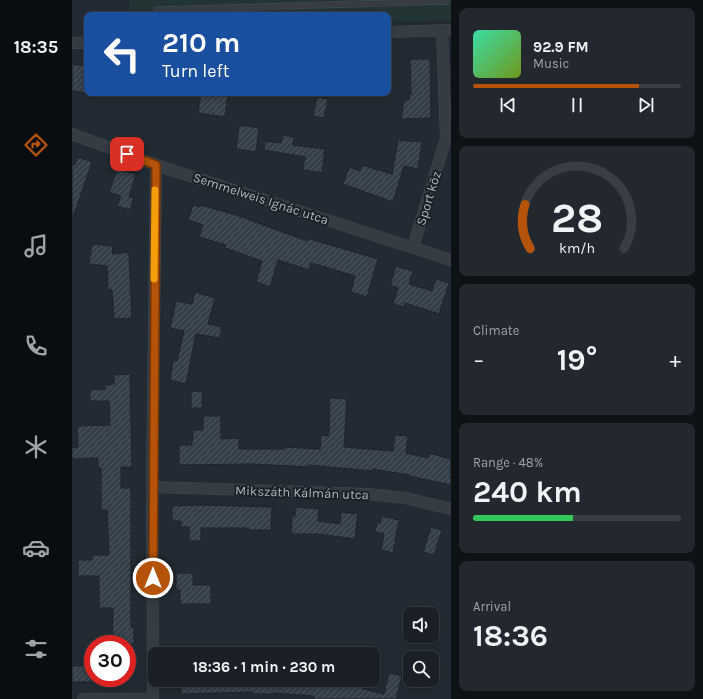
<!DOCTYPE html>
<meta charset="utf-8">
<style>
:root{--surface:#1a2026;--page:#23282e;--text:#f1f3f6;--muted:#9fa3a7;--line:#383e43;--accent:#b45309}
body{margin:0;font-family:Karla,sans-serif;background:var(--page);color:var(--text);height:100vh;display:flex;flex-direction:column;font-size:15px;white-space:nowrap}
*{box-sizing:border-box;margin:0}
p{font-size:13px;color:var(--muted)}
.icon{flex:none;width:22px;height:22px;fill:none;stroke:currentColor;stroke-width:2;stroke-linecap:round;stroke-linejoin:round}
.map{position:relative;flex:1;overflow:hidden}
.drawer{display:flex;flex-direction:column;gap:8px;padding:8px;background:#0e1215;width:252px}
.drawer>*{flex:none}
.hud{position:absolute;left:12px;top:12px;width:307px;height:84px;border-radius:8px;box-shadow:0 2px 6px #0003,0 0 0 1px var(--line);background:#1a4fa0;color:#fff;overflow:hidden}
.tools{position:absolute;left:331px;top:607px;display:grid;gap:8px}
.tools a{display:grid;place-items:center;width:36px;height:36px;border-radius:8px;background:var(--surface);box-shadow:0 2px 6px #0003,0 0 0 1px var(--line);font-size:20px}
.speed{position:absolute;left:12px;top:635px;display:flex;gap:8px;font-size:20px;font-weight:700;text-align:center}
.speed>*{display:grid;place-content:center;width:52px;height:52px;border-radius:50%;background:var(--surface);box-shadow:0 2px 6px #0003,0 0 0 1px var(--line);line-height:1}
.speed .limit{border:6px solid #d22;background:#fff;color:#111}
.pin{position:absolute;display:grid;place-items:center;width:34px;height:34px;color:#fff;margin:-17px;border-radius:8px;box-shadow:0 2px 6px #0006}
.me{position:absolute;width:44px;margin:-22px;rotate:0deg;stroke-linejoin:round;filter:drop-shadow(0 0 3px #0008)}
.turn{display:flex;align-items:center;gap:14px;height:84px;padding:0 12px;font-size:18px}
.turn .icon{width:52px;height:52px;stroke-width:2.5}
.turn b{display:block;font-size:28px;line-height:34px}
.big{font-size:30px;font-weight:700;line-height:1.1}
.drawer .card{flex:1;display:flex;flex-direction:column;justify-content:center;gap:6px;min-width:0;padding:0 14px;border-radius:8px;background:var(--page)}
.drawer .dial{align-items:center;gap:0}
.dial svg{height:104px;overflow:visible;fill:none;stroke:var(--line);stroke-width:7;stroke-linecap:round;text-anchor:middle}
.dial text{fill:var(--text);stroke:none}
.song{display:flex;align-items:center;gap:12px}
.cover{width:48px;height:48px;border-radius:6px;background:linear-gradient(135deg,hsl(160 70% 55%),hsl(80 70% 35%))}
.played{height:4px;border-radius:2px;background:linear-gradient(90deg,var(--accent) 80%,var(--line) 80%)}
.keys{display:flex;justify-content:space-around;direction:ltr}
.heat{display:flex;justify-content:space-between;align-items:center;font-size:22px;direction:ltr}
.charge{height:6px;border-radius:3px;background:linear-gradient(90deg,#34c759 48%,var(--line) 0)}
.trip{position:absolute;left:76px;top:647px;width:232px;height:40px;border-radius:8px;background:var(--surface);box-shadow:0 2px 6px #0003,0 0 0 1px var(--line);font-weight:700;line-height:40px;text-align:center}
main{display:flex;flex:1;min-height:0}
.tabs{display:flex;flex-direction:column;width:72px;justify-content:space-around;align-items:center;background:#0a0d0f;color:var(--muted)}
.tabs .icon{width:28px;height:28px}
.tabs .on{color:var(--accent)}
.tabs b{font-size:18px;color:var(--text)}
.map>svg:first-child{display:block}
.park{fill:#233434}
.building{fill:url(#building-hatch);stroke:#1c232a}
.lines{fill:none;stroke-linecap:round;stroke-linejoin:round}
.service-casing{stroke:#414850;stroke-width:7}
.minor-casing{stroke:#414850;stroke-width:12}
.service{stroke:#353c44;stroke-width:5.5}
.minor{stroke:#353c44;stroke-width:11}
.route-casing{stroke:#753606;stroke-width:10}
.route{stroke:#b45309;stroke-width:7}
.slow{stroke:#f59e0b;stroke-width:7}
.labels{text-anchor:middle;stroke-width:4;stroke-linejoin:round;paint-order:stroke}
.street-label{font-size:13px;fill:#afb7c1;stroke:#1a2128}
</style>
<main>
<nav class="tabs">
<b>18:35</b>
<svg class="icon on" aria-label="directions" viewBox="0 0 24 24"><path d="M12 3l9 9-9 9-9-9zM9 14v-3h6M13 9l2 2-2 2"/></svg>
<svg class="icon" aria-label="music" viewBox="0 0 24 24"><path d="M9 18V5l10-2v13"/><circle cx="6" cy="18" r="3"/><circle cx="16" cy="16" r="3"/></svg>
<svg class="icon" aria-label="phone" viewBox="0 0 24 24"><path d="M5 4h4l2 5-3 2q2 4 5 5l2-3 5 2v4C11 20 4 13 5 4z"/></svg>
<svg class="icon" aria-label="climate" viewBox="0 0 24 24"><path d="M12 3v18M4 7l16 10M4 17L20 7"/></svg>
<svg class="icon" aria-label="car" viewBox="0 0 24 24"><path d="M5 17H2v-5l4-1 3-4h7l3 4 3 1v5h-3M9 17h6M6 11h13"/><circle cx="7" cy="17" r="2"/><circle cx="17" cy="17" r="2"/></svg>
<svg class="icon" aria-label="filters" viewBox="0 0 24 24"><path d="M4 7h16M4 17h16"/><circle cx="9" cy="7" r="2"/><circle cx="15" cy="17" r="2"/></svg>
</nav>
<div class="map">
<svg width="379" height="699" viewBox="0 0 379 699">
<defs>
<pattern id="building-hatch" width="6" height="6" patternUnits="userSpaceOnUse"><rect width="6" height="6" fill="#343f49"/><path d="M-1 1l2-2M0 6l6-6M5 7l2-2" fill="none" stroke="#4f5861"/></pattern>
</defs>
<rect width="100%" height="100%" fill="#222b33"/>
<polygon class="park" points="57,0 379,0 379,20 316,22 316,15 57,15"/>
<g class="building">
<polygon points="338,59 358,59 359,118 329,119 332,100 337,100 337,94 339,94"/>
<polygon points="0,64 15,66 15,93 0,91"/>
<polygon points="129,93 156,93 153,117 126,113"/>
<polygon points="245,97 256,99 252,118 241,116"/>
<polygon points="167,125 187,128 184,152 164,149"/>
<polygon points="211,135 222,137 221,145 253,149 250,173 231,170 233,157 192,150 193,141 209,143"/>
<polygon points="326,140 350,142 346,169 332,166 321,202 271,184 277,167 288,171 290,165 320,174"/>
<polygon points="5,157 20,162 2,215 0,215 0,164 3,165"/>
<polygon points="45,169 64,174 57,197 62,198 58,210 45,206 49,196 37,192"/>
<polygon points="121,205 128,207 129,205 164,215 235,241 235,238 306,259 295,297 279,292 283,276 239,263 237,270 206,260 198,287 184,282 190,261 153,248 154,245 127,237 131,225 116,220"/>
<polygon points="20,244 41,246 40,254 57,252 60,318 42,319 40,290 36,290 35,266 17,264"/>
<polygon points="324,266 341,271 337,284 360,291 364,279 377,283 367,314 333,303 332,307 321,304 326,288 318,285"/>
<polygon points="123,292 143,298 136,324 150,327 148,338 124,334 114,384 98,380 101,360 105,361 112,331 98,328 104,301 120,304"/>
<polygon points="58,374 60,467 49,467 49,488 59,488 59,627 62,627 62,644 40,644 41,608 27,608 27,576 6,576 6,560 20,560 20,555 37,555 35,510 29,510 29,468 26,468 26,458 0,459 0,448 6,447 5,426 38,425 37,401 18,401 18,390 33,389 33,385 42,384 42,375"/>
<polygon points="119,391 131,392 130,408 119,408"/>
<polygon points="258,398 275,399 272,447 321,451 323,435 336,436 334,453 356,458 357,453 379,459 379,485 337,476 337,475 300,469 300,471 236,465 236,467 180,464 107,465 107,445 120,445 121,430 131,430 131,416 149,416 149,439 167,438 167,449 212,449 212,447 248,449 249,435 256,436 257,431"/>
<polygon points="128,505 200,507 199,530 177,530 177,528 129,528 129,541 117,541 117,527 109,527 109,521 100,521 100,506"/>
<polygon points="223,507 247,509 246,521 268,524 269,512 286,514 283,539 245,534 219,534 220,516 223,516"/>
<polygon points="310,516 327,520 321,553 309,550 312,534 303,532 305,523 308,523"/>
<polygon points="359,527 370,530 362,555 351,552"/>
<polygon points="104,573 121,573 121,585 139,585 139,604 108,604 108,590 104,590"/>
<rect x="0" y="666" width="21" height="16"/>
<polygon points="317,673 330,676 324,699 242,699 242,696 201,693 201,694 181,694 181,692 109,694 109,680 264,680 290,684 289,688 312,694"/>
</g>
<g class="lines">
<g class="service-casing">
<polyline id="service" points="85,15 85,10 379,1"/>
</g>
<g class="minor-casing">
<g id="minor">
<polyline points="316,32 379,30"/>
<polyline points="0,43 15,43"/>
<polyline points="0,134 84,165 379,260"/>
<polyline points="341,247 374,138 370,30"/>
<polyline points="80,487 296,494 333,498 379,509"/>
<polyline points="11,699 81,699"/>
<polyline points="81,699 80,487 84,165"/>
</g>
</g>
<use href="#service" class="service"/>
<use href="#minor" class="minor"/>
</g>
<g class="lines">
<g class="route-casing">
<polyline id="route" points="55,154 84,165 81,578"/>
</g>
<use href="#route" class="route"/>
<polyline class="slow" points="82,279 83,190"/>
</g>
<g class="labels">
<g class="street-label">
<text transform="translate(189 198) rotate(18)" y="5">Semmelweis Ignác utca</text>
<text transform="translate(356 198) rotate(-73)" y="5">Sport köz</text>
<text transform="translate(230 492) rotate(2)" y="5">Mikszáth Kálmán utca</text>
</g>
</g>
</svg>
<div class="tools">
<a><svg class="icon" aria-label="sound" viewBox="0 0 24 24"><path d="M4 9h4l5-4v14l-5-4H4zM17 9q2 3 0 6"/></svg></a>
<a><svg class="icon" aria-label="search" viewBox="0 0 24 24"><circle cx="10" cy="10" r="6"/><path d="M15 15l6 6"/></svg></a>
</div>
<div class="speed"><div class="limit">30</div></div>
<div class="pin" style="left:55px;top:154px;background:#d93025"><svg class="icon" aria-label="arrive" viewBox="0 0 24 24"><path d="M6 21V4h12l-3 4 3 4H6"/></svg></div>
<svg class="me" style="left:81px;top:578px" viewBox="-20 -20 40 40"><circle r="17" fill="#b45309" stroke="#fff" stroke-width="3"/><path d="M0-11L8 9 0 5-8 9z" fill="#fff"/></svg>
<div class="trip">18:36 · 1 min · 230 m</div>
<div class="hud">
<div class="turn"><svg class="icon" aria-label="left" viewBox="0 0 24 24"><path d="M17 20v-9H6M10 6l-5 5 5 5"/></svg><div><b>210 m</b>Turn left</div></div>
</div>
</div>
<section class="drawer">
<div class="card">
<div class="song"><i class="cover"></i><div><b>92.9 FM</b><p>Music</p></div></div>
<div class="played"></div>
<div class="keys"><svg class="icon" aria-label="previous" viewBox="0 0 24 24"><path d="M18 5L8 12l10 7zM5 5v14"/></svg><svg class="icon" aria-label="pause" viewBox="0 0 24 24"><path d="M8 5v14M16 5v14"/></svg><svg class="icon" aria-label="next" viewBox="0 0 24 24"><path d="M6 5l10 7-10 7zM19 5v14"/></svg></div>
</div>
<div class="card dial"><svg viewBox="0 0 100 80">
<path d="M14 69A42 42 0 1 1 86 69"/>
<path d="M14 69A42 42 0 0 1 10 35" stroke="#b45309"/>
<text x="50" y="56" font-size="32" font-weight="700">28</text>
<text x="50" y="72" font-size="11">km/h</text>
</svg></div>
<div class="card"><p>Climate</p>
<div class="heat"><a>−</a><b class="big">19°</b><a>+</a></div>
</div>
<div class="card"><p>Range · 48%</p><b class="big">240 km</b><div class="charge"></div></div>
<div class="card"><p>Arrival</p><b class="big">18:36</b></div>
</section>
</main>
